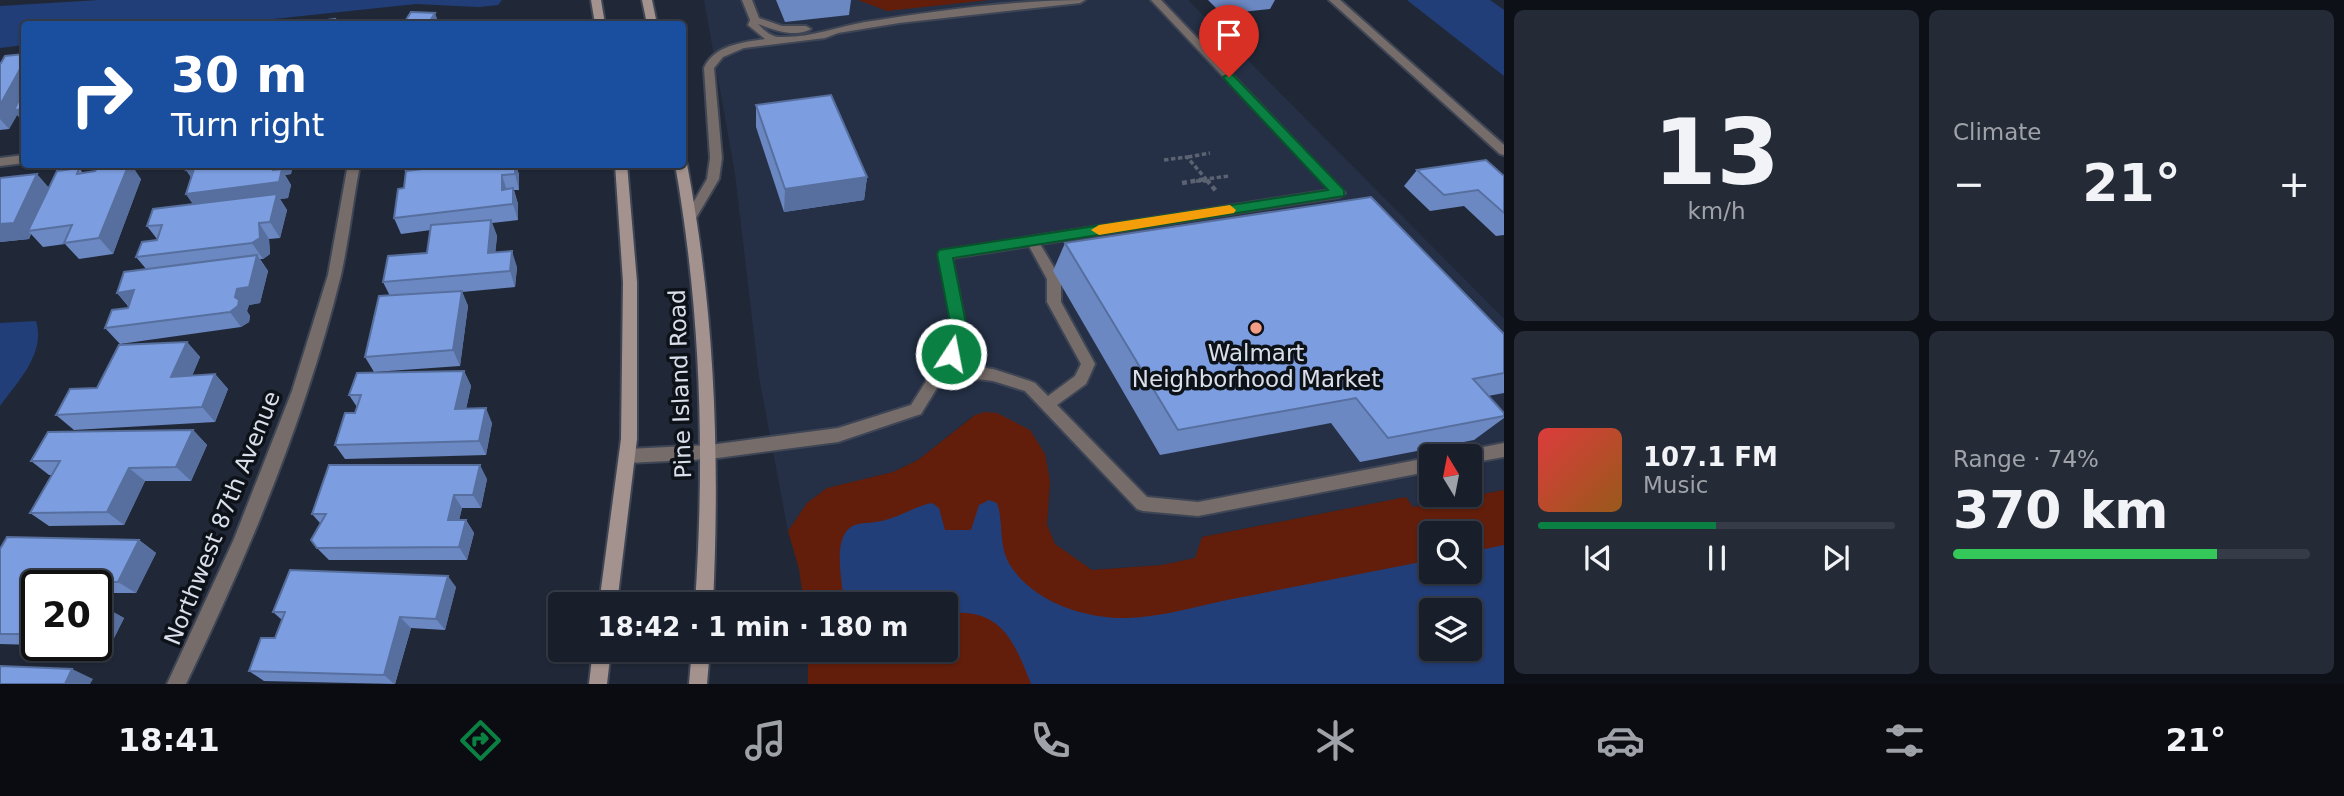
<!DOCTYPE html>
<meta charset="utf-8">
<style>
:root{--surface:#181e2a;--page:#252b36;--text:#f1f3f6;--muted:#9fa2a8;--line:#363c47;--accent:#0b8043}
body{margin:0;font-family:"DejaVu Sans",sans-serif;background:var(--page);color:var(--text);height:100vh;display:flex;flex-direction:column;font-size:26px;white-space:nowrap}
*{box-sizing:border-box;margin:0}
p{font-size:23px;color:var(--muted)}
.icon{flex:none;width:38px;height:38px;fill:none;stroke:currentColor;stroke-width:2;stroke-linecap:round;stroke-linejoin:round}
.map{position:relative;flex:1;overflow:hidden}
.drawer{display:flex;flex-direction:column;gap:10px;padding:10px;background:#0d1017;width:840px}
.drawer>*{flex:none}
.guide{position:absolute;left:21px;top:21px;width:665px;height:147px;border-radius:7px;box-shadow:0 2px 5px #0004,0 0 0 2px var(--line);background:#1a4fa0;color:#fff;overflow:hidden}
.needle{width:46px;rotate:350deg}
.fabs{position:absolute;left:1419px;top:444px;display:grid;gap:14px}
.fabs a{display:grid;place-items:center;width:63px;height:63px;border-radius:7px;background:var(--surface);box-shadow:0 2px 5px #0004,0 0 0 2px var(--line);font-size:35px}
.speed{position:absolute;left:21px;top:570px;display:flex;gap:14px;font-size:35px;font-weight:700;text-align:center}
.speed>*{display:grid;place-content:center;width:91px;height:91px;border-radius:50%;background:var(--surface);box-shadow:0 2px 5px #0004,0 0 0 2px var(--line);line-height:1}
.speed .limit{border:4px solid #111;border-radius:10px;background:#fff;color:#111}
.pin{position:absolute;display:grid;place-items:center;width:60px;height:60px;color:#fff;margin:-72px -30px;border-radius:50% 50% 50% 0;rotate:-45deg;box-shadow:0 0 7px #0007}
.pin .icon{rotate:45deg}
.me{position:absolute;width:77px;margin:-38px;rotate:11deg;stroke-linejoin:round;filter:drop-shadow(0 0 5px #0008)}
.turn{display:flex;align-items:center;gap:24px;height:147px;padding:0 35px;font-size:32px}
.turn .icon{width:91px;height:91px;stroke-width:2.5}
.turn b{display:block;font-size:49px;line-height:60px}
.big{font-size:52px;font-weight:800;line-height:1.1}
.drawer .widget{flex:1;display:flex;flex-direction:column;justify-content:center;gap:10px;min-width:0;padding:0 24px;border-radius:10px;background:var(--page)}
.drawer .dial{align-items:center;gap:0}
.dial b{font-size:91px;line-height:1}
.song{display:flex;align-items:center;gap:21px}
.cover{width:84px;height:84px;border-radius:10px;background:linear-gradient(135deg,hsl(0 70% 55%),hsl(30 70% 35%))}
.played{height:7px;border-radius:4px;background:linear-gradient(90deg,var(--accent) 50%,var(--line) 50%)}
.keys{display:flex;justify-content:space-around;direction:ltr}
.heat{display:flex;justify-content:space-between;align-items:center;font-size:38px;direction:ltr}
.charge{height:10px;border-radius:5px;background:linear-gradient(90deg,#34c759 74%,var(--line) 0)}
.drawer .tiles{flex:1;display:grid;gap:10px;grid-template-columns:repeat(2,1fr)}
.trip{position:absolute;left:548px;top:592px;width:410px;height:70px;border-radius:7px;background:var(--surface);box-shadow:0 2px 5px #0004,0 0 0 2px var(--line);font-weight:800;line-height:70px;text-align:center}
.menu{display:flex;height:112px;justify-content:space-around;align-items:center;background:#0a0c11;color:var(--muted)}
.menu .icon{width:49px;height:49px}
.menu .current{color:var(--accent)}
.menu b{font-size:32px;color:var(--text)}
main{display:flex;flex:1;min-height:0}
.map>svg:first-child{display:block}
.built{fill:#253046;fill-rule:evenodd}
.green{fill:#621e0a;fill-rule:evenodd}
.water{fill:#223e78;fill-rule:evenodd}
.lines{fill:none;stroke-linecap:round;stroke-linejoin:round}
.service-casing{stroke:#3e4555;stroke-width:4}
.minor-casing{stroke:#3e4555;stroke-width:4}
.secondary-casing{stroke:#3e4555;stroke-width:4}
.path-far1{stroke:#5b6271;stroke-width:3.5;stroke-dasharray:4.5 2.5;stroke-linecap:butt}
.path{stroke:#5b6271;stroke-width:4.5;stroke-dasharray:5 3.5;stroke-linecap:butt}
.service{fill:#766c69;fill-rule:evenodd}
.minor{fill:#766c69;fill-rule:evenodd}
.secondary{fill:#a3928d;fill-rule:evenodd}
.wall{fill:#6b88c2}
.shaded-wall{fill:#576f9e}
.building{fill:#7c9ee1;stroke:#576f9e;stroke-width:2}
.route{fill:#0b8043;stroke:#07532c;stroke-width:2}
.slow{fill:#f59e0b}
.poi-dot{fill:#f49e87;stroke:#0d1118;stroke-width:2.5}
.labels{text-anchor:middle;stroke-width:7;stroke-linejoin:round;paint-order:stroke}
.poi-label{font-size:23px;fill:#dae0eb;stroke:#0d1118}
.street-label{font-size:23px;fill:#dae0eb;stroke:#0d1118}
</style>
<main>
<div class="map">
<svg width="1504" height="684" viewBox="0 0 1504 684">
<rect width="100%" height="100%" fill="#202838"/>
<path class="built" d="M704,0h484l316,319v171l-91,17 -7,-10 -204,40 -7,21 -33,7 -70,5 -37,-25 -8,-20 3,-44 -76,-66 -56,45 -25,12 -66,16 -20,15 -19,28 -29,-154 -24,-203zM1432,457h38v38h-38z"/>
<g class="green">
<polygon points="858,0 989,0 887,11"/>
<path d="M985,412l12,1 33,17 15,24 5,27 -3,44 8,19 37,26 70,-5 33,-7 7,-21 204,-40 7,10 91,-17v194h-696v-35h137v-45h-141l-5,-35 -11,-38 19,-28 20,-15 66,-16 25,-12 57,-45zM1432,534h38v38h-38zM1432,611h38v38h-38z"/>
</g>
<g class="water">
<polygon points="99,0 502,0 498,5 479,7 416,4 224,24 24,24 24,45 0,48 0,6"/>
<polygon points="1407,0 1490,0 1504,10 1504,76"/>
<path d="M36,321c10,32 -18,60 -36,85v-83z"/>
<path d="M989,500l8,3c7,20 1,42 13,62 23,37 76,54 117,53 35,-1 71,-12 105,-19 67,-13 133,-26 199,-39l1,12h38v-20l34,-7v139h-473c-17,-44 -31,-78 -86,-70v-10h-101c-1,-22 -15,-73 14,-80 9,-2 18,-1 27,-4 17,-4 30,-14 47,-17l7,5 6,22h26l8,-25zM1432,611h38v38h-38z"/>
</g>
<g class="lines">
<g class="service-casing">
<g id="service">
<path d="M742,0h10l7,18 23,8h24l5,3c-15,9 -37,1 -53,-5 7,7 13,13 23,13 28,1 57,-10 84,-15 71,-11 148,-22 220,-22l-5,3 -181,20 -61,10 -13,5 -81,10 -21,9 -9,11 8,90 -3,21 -23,39 -4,1 -6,-4 21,-36 3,-21 -6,-90c10,-23 39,-26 61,-29l-17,-14 2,-5z"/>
<path d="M1151,0h10l184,193 -6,4 -299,47 21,35v23l34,62 -9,20 -29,21 90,92 51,5 234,-45v14l-234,45 -55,-5 -6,-2 -112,-118 -32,-10 -48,-6 -24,39 -83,28 -128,17 -83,4 -5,-2 -3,-5 3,-5 5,-2 83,-4 128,-17 73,-23 43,-68 -15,-83 1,-3 390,-61zM1029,246l18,33v23l34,62 -6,12 -27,20 -13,-13 -5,-2 -37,-12 -41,-5 16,-26 -16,-80z"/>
<polygon points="1329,0 1340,0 1504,145 1504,155 1500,154"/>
<polygon points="1504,443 1504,457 1470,463 1470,457 1460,457 1463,452 1468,450"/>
</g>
</g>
<g class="minor-casing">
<g id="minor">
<polygon points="24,155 24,163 0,166 0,158"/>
<path d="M348,164h12c-7,37 -11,75 -19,111 -35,142 -92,278 -155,409h-19l67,-145 58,-148 36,-116z"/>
</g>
</g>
<g class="secondary-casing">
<g id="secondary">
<polygon points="591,0 601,0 605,24 595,24"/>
<polygon points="642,0 652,0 657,24 647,24"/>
<path d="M682,161l5,3c28,148 33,290 26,440h-18c10,-150 6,-292 -20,-440h7z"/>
<polygon points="615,164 627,164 637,282 637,439 617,604 599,604 621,439 623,282"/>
<polygon points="593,649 611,649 607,684 589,684"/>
<polygon points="692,649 710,649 707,684 689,684"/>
</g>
</g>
<g class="path-far1">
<polyline points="1188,157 1210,153"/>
<polyline points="1164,160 1187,157 1206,179 1229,176"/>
<polyline points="1196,181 1207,181"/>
</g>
<polyline class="path" points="1182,183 1206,179 1216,191"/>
<use href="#service" class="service"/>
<use href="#minor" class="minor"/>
<use href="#secondary" class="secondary"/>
</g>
<g class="wall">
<polygon points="776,0 851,0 849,15 785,22"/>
<polygon points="1208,0 1275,0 1270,9 1222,14"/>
<polygon points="0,63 17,115 9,129 0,130"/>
<polygon points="756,105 867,177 864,200 784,212 756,127"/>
<polygon points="188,164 293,164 291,174 285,175 291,185 288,198 280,199 287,210 280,238 269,239 270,254 263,259 260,259 268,271 260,303 249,305 247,311 250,316 249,322 241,327 120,344 105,328 128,308 128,306 117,293 147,270 136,257 157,239 147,226 193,204 186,194 191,177 186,170"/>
<polygon points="402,164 516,164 519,175 519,190 514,190 518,204 518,220 492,223 497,236 495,252 517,267 515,287 462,292 468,306 460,366 374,372 365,357 390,296 383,282 427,253 431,230 401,234 394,218 404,188 406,174"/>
<polygon points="79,168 83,173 141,179 113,254 79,259 65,244 43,247 31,234 29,239 0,242 49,187"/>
<polygon points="1417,170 1504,176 1504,235 1496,236 1464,206 1430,211 1404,186"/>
<polygon points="1065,243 1504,334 1504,393 1488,396 1504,413 1504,418 1474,440 1360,462 1331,423 1160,455 1053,271"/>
<polygon points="187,342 200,357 192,376 215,374 228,389 215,422 74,430 56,415 97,388"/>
<polygon points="464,371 471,386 466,409 492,423 486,455 345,459 335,445 355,413 357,407 349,395"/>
<polygon points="193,430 207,445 191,481 145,481 124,525 49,526 30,513 52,475 49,475 31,461"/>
<polygon points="487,479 481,508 462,508 459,520 466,520 474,533 467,560 329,560 317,548 320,523 312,514"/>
<polygon points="139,540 156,553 136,593 110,593 103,607 124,618 110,646 87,646 96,646 96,586 37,586 37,645 0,644 0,549"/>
<polygon points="456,587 445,630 411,628 395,684 264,681 249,671 275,638 282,620 273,612"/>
</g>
<g class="shaded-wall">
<polygon points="435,13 439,24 428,24"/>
<polygon points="24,62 24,123 17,115 9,129 0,119 0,105"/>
<polygon points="129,164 131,164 141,179 113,254 99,238"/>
<polygon points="274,164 293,164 291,174 285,175 291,185 288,198 280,199 287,210 280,238 270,222 197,210 186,194 273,170"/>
<polygon points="515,164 516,164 519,175 519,190 515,174"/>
<polygon points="194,169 197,186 186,170"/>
<polygon points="37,174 51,190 28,231 31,234 29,239 0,242 0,224"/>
<polygon points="502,175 507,191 507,206 502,190"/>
<polygon points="867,177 864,200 784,212 785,189"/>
<polygon points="513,188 518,204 518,220 513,204"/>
<polygon points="491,220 497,236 494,269 488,253"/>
<polygon points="259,223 269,239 270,254 263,259 252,243"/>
<polygon points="512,251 517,267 515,287 510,271"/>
<polygon points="257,255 268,271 260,303 249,305 247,311 250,316 249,322 241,327 230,312 237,289"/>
<polygon points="134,290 131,308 117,293"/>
<polygon points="462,291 468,306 460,366 453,350"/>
<polygon points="187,342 200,357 185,392 171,377"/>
<polygon points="464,371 471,386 463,423 455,409"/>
<polygon points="215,374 228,389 215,422 202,407"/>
<polygon points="486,408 492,423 486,455 479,441"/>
<polygon points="193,430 207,445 191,481 176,467"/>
<polygon points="480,465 487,479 481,508 473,495"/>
<polygon points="129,468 145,481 124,525 107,512"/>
<polygon points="454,495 462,508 456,533 448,520"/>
<polygon points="466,520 474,533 467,560 459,547"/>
<polygon points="139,540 156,553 136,593 118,582"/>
<polygon points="448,576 456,587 445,630 436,619"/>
<polygon points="92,581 110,593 98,618 96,617 96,586 89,586"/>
<polygon points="105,607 124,618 110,646 96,639 96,624"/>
<polygon points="400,617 411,628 395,684 394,684 384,675"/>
<polygon points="72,669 93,679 90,684 65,684"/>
</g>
<g class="building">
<polygon points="411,12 435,13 428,24 370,24 373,20 404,23"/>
<polygon points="335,19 334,24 312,24 313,22"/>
<polygon points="24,54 24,62 0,105 0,63 1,63 5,56"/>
<polygon points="24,90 24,109 14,110"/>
<polygon points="831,95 867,177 785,189 756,105"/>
<polygon points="1486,160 1504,176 1504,213 1478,190 1444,195 1417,170"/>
<polygon points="114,164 129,164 99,238 64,243 72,225 28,231 57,171 79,168 77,174 95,171 98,167"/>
<polygon points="188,164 274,164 273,170 282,169 279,182 186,194 194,169 186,170"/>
<polygon points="463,164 515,164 515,174 502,175 502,190 513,188 513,204 394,218 398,189 404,188 406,171"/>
<polygon points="37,174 14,223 0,224 0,178"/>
<polygon points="277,194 270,222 259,223 260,238 252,243 136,257 142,242 157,240 162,225 147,226 153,209"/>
<polygon points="1371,197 1504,334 1504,373 1473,379 1504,413 1504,416 1388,438 1356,398 1178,430 1065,243"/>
<polygon points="491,220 488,253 512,251 510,271 383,282 388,256 427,253 431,225"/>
<polygon points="257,255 249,287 237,289 235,297 239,300 238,306 230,312 105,328 112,310 128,308 134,290 117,293 124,272"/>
<polygon points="462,291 453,350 365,357 379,296"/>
<polygon points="187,342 171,377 215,374 202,407 56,415 70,389 97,388 119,345"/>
<polygon points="464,371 455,409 486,408 479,441 335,445 345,413 355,413 361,395 349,395 357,373"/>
<polygon points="193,430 176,467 129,468 107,512 30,513 60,461 31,461 48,432"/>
<polygon points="329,465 480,465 473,495 454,495 448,520 466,520 459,547 317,548 311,540 326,514 312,514"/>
<polygon points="7,537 139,540 118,582 92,581 89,586 37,586 37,634 0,634 0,549"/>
<polygon points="290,570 448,576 436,619 400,617 384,675 249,671 261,638 275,638 285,612 273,612"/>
<polygon points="96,607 105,607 96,624"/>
<polygon points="0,666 72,669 65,684 0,684"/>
</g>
<polygon class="route" points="1229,74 1233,75 1344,190 1344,196 953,258 969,338 957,358 946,358 943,354 953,338 937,254 939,250 1328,190 1225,80 1223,77"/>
<polygon class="slow" points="1230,205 1236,210 1234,213 1099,235 1091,230 1099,225"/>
<circle class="poi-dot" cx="1256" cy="328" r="7"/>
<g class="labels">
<g class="poi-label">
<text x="1256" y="361">Walmart<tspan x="1256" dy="26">Neighborhood Market</tspan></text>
</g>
<g class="street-label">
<text transform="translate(680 384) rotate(-92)" y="8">Pine Island Road</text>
<text transform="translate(222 518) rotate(-68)" y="8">Northwest 87th Avenue</text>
</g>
</g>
</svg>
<div class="fabs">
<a><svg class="needle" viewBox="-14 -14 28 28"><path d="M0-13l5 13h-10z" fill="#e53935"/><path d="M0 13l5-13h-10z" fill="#9fa2a8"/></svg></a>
<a><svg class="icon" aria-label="search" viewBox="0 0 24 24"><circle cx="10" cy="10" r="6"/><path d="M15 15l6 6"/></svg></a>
<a><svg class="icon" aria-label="layers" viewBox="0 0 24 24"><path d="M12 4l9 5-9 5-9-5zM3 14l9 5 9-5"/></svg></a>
</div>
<div class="speed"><div class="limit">20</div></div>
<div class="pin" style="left:1229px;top:77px;background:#d93025"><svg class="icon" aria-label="arrive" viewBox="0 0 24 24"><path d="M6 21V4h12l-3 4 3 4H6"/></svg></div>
<svg class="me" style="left:951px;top:354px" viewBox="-20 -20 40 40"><circle r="17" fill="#0b8043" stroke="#fff" stroke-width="3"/><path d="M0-11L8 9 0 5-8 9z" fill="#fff"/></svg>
<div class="trip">18:42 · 1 min · 180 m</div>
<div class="guide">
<div class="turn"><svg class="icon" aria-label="right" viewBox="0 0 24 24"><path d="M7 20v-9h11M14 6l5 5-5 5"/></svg><div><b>30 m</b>Turn right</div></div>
</div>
</div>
<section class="drawer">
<div class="tiles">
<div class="widget dial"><b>13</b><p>km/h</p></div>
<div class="widget"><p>Climate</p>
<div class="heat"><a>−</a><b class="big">21°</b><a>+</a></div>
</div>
<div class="widget">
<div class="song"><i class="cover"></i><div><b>107.1 FM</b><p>Music</p></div></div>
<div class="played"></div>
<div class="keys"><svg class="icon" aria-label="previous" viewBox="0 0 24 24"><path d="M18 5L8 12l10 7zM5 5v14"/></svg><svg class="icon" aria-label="pause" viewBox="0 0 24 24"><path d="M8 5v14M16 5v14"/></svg><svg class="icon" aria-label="next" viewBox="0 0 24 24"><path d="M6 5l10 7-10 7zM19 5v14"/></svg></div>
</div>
<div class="widget"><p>Range · 74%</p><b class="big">370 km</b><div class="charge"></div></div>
</div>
</section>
</main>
<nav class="menu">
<b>18:41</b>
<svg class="icon current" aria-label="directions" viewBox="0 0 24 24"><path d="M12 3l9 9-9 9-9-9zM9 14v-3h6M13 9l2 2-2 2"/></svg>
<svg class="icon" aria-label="music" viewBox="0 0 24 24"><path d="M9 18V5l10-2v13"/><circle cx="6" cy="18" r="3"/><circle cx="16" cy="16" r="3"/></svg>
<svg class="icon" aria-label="phone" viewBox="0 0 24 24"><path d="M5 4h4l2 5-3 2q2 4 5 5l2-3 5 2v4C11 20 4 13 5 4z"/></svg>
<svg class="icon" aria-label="climate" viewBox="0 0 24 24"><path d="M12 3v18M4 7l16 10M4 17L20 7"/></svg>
<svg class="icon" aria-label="car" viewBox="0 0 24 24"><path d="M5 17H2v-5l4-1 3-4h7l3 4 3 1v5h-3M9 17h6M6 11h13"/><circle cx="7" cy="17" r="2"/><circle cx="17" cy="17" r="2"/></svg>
<svg class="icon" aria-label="filters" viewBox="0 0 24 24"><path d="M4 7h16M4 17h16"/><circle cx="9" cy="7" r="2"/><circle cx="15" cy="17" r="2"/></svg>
<b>21°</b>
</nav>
